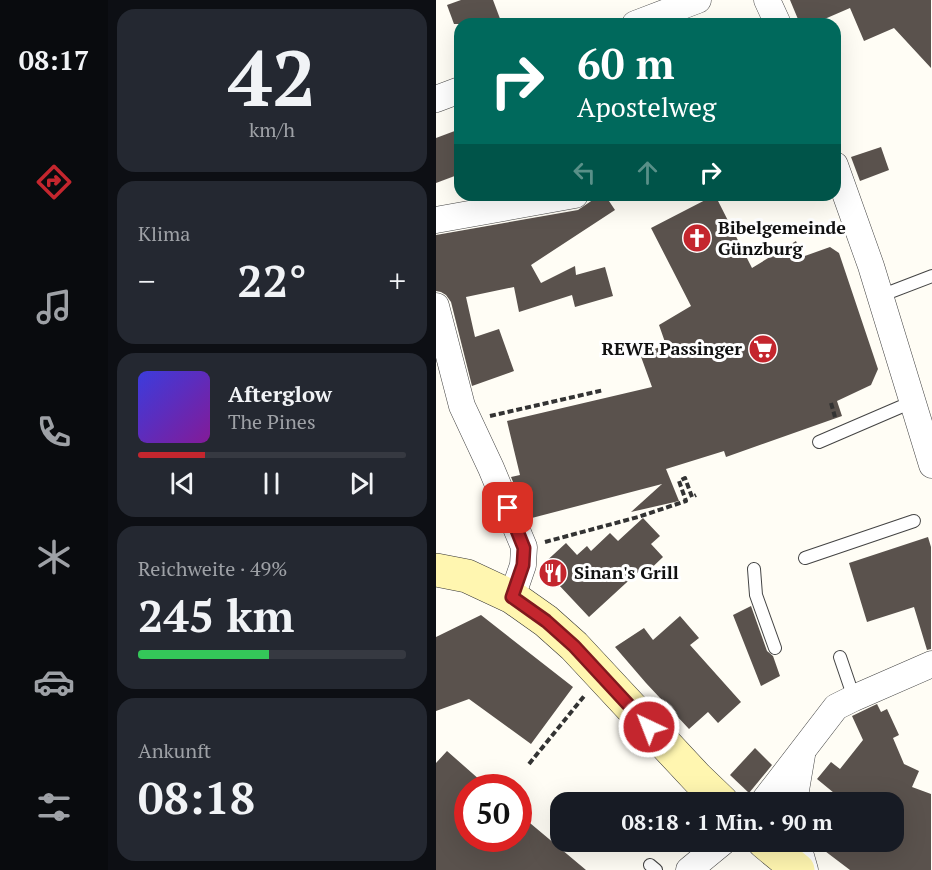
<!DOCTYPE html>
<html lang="de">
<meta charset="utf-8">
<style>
:root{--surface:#171b24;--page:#242831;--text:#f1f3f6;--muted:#9ea1a6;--line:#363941;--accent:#c4262e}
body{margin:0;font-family:"PT Serif",serif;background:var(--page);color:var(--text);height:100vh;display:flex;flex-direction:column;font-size:22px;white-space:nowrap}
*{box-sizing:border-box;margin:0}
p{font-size:20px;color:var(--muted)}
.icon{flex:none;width:33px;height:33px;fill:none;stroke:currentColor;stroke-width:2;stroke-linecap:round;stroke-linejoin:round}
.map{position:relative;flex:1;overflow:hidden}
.drawer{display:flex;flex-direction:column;gap:9px;padding:9px;background:#0d0f14;width:328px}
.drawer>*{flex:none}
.hud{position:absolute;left:18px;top:18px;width:387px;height:183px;border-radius:18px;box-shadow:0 6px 24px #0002;background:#00695c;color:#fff;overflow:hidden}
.speed{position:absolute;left:18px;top:774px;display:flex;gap:12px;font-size:30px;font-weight:700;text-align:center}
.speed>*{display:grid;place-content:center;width:78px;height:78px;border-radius:50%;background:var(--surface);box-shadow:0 6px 24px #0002;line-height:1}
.speed .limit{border:9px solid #d22;background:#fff;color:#111}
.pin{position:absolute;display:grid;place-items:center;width:51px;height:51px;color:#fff;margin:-26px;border-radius:12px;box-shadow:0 3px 9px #0006}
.me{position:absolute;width:66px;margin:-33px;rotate:317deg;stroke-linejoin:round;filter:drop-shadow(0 0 4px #0008)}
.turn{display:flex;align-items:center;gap:21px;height:126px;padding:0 24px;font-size:27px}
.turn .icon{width:78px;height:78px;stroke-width:2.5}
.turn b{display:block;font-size:42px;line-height:51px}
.lanes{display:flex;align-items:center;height:57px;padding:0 24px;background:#0003;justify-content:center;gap:30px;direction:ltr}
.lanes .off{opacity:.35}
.big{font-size:45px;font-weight:700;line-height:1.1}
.drawer .widget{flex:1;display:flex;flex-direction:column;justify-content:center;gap:9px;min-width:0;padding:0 21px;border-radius:18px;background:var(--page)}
.drawer .dial{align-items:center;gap:0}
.dial b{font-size:78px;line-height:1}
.song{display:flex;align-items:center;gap:18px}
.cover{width:72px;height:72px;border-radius:9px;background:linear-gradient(135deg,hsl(240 70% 55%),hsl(290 70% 35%))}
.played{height:6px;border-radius:3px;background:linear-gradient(90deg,var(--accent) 25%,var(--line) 25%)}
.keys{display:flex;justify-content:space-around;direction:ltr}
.heat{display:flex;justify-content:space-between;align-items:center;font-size:33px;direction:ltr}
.charge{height:9px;border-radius:4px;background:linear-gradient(90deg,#34c759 49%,var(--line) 0)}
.trip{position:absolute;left:114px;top:792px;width:354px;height:60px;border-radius:18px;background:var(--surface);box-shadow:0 6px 24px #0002;font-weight:700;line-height:60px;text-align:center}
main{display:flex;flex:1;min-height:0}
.tabs{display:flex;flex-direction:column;width:108px;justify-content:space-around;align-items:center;background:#090b0e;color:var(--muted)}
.tabs .icon{width:42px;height:42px}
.tabs .on{color:var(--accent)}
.tabs b{font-size:27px;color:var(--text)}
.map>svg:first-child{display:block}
.building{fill:#5a524d}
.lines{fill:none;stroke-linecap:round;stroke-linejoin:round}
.service-casing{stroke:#444;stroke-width:14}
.minor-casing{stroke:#444;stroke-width:27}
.secondary-casing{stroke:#333;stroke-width:34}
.path{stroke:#333;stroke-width:4;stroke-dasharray:6 3;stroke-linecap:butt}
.service{stroke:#fff;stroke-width:12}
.minor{stroke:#fff;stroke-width:26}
.secondary{stroke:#fff6b0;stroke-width:33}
.route-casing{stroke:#7f191e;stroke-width:15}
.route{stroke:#c4262e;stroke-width:10}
.labels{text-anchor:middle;stroke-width:6;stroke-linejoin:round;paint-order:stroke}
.poi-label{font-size:18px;font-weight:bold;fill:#111;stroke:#fff;text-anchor:start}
</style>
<main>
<nav class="tabs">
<b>08:17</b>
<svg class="icon on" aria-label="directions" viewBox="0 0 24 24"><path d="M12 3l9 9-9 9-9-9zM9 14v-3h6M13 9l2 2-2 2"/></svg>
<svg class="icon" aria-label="music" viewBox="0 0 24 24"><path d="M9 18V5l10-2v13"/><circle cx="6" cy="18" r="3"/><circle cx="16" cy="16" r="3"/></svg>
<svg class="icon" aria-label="phone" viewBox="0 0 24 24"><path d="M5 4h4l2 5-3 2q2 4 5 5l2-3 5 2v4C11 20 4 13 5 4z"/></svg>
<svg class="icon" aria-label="climate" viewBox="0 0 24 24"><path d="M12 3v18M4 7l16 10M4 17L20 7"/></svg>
<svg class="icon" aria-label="car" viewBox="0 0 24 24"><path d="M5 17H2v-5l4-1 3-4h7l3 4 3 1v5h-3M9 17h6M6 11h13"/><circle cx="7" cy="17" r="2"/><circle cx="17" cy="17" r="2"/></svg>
<svg class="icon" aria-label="filters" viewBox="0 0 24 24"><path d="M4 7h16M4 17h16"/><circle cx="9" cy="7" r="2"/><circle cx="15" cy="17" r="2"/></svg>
</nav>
<section class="drawer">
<div class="widget dial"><b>42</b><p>km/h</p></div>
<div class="widget"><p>Klima</p>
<div class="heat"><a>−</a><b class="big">22°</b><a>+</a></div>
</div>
<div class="widget">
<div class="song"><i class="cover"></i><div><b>Afterglow</b><p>The Pines</p></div></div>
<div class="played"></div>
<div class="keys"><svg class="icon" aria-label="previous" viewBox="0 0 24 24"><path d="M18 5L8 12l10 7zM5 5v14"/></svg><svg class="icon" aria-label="pause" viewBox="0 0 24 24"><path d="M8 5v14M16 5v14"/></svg><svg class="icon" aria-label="next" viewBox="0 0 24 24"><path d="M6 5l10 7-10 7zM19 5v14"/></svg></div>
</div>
<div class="widget"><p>Reichweite · 49%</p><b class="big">245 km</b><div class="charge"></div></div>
<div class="widget"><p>Ankunft</p><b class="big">08:18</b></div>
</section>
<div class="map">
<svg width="496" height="870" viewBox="0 0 496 870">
<rect width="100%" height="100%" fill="#fffdf5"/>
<g class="building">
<polygon points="25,0 57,0 66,24 18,24 11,5"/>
<polygon points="354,0 495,0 495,68 458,28 428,41 414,8 377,24 364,24"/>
<polygon points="24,129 24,174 0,183 0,138"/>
<polygon points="445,147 453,170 424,181 415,157"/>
<polygon points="164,195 169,195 179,210 95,265 105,283 139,266 140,275 169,267 177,296 139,307 136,295 83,312 78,287 30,297 39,337 63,329 78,371 36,386 15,302 10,295 5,292 0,291 0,235 142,210"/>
<polygon points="279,195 316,268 360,241 366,257 394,247 403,253 442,369 435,385 401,401 406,416 290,457 288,451 230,469 243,501 195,512 226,484 92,519 75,477 84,475 71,421 216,387 204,354 230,345 223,325 255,306 215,228"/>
<polygon points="207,518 224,536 215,544 227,557 206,577 202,572 153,617 105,566 130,543 141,555 151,546 155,551 174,533 182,541"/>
<polygon points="492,537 495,547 495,649 491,650 478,607 431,622 413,563"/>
<polygon points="315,606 331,651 337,656 344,676 325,686 297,615"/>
<polygon points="45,615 137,687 95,744 33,699 0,711 0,637"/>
<polygon points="244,616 263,638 254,645 305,702 282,723 272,712 253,729 210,683 179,647 208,628 217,640"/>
<polygon points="441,704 445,712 451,709 463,735 457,738 468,764 483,771 476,787 495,794 495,870 414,870 377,842 458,842 458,802 409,802 381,779 395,762 404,769 427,740 416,716"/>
<polygon points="319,748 336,765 313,793 294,775"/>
<polygon points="11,751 53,788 32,788 32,838 82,838 82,813 150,870 0,870 0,763"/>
</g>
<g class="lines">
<g class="service-casing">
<g id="service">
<polyline points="444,296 496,276"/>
<polyline points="383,442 476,402"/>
<polyline points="369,558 478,521"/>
<polyline points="318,569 320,595 339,648"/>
<polyline points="404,657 418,698"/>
<polyline points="214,865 220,870"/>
</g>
</g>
<g class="minor-casing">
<g id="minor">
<polyline points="331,0 342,24"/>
<polyline points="199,24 262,0"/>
<polyline points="0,99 24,90"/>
<polyline points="399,165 435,266 496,465"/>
<polyline points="0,220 139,195"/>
<polyline points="0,306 26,406 55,468 88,547 87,565 76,597"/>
<polyline points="327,802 400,707 418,698 496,664"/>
<polyline points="358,802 366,755"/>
<polyline points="361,842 369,870"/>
<polyline points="253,870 287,842"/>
</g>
</g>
<g class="secondary-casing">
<g id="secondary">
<polyline points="0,570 31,576 76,597 110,621 138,646 261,778 286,802"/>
<polyline points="328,842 362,870"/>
</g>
</g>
<g class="path">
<polyline points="395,403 399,417"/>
<polyline points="54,416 168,390"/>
<polyline points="109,542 202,517 250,501 243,481 249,478 256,497 260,495"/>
<polyline points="93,764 149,695"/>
</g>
<use href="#service" class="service"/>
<use href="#minor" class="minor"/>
<use href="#secondary" class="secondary"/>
</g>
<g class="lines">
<g class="route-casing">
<polyline id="route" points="72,508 88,548 87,565 76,597 110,621 138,646 213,727"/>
</g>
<use href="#route" class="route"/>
</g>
<defs>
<g id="church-disc" transform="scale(1.5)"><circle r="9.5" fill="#c4262e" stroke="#fff"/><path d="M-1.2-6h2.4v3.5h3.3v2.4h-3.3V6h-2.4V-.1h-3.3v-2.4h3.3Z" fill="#fff"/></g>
<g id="supermarket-disc" transform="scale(1.5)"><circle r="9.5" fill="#c4262e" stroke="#fff"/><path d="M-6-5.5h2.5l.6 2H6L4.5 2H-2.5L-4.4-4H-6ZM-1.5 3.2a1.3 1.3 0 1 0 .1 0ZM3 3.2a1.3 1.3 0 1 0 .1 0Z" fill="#fff"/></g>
<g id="restaurant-disc" transform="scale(1.5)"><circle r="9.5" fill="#c4262e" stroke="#fff"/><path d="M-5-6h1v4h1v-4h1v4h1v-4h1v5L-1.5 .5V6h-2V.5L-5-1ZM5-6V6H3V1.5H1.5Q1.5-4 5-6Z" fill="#fff"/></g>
</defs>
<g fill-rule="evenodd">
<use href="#church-disc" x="261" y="238"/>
<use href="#supermarket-disc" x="327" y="349"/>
<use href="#restaurant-disc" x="117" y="573"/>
</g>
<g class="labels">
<g class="poi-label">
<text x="282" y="234">Bibelgemeinde<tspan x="282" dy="21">Günzburg</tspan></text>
<text x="306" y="355" text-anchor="end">REWE Passinger</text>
<text x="138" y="579">Sinan's Grill</text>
</g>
</g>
</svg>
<div class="speed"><div class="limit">50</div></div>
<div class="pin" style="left:72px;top:508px;background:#d93025"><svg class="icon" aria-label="arrive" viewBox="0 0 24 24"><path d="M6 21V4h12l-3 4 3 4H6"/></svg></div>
<svg class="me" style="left:213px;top:727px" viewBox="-20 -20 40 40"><circle r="17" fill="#c4262e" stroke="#fff" stroke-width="3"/><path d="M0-11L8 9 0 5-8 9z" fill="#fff"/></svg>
<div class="trip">08:18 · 1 Min. · 90 m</div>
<div class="hud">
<div class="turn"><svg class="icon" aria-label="right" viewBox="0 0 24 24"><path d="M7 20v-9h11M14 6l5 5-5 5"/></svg><div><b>60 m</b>Apostelweg</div></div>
<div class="lanes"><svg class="icon off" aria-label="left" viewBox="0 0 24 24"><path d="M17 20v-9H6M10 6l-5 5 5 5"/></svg><svg class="icon off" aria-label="ahead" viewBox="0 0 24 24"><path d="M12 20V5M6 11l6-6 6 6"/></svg><svg class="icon" aria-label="right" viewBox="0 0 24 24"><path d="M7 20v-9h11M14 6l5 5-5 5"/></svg></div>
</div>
</div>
</main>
